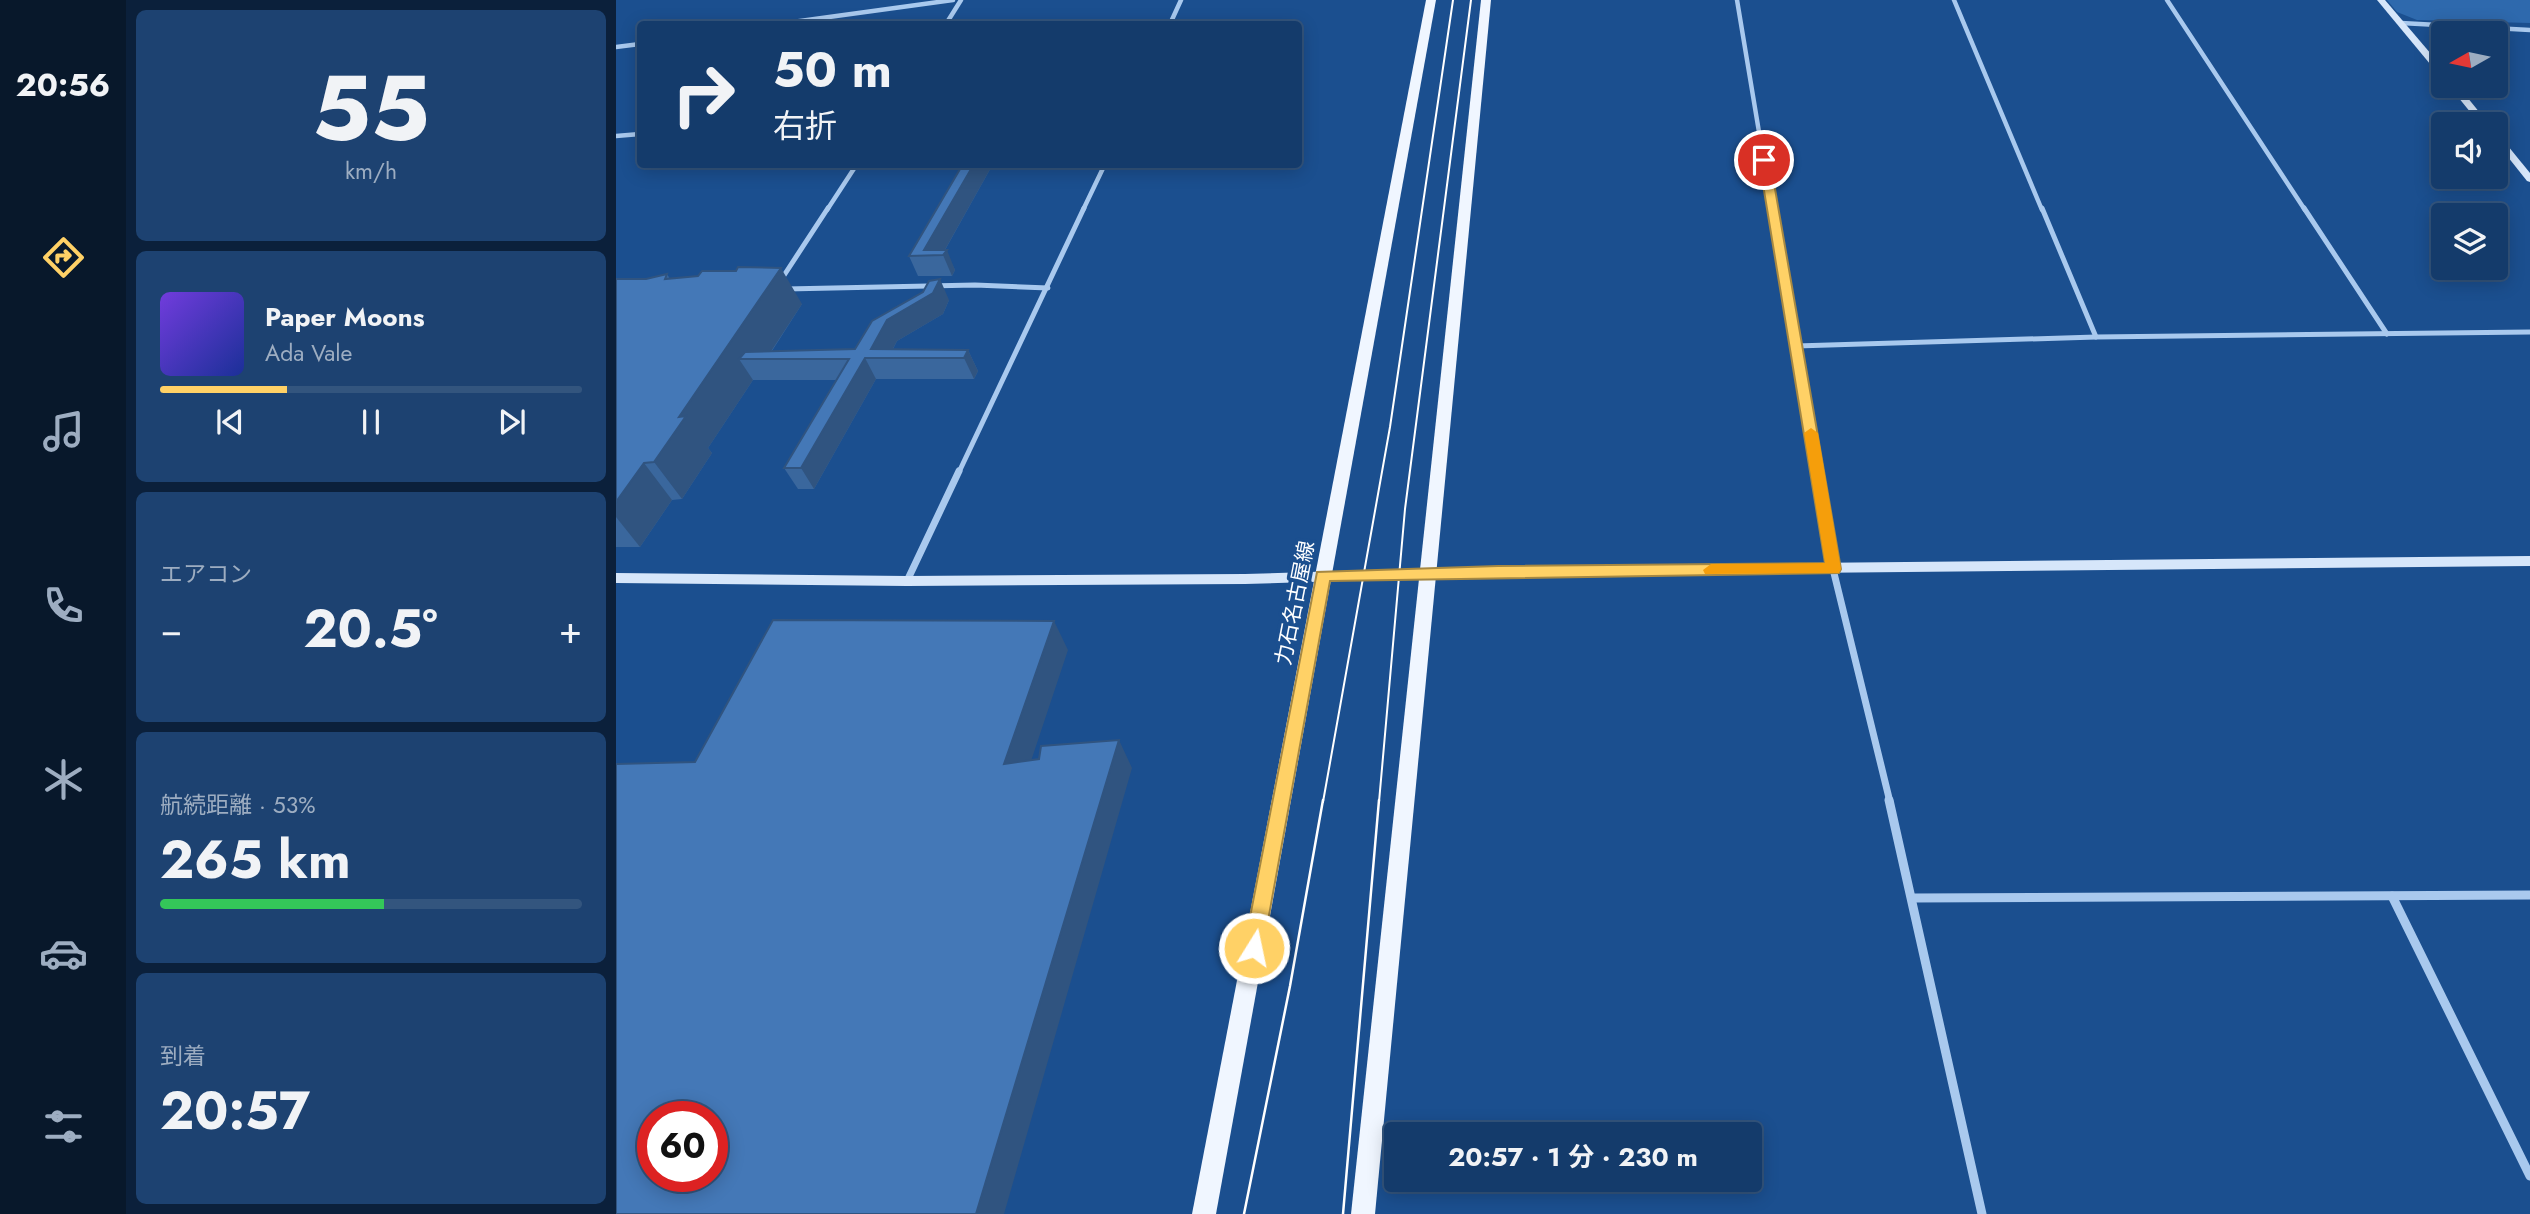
<!DOCTYPE html>
<html lang="ja">
<meta charset="utf-8">
<style>
:root{--surface:#143b6b;--page:#1d4271;--text:#f1f3f6;--muted:#9dadc1;--line:#33557e;--accent:#ffd166}
body{margin:0;font-family:Jost,"Noto Sans JP",sans-serif;background:var(--page);color:var(--text);height:100vh;display:flex;flex-direction:column;font-size:26px;white-space:nowrap}
*{box-sizing:border-box;margin:0}
p{font-size:23px;color:var(--muted)}
.icon{flex:none;width:38px;height:38px;fill:none;stroke:currentColor;stroke-width:2;stroke-linecap:round;stroke-linejoin:round}
.map{position:relative;flex:1;overflow:hidden}
.details{display:flex;flex-direction:column;gap:10px;padding:10px;background:#0b203b;width:490px}
.details>*{flex:none}
.guide{position:absolute;left:21px;top:21px;width:665px;height:147px;border-radius:7px;box-shadow:0 4px 18px #0003,0 0 0 2px var(--line);background:#143b6b;color:var(--text);overflow:hidden}
.needle{width:46px;rotate:261deg}
.tools{position:absolute;left:1815px;top:21px;display:grid;gap:14px}
.tools a{display:grid;place-items:center;width:77px;height:77px;border-radius:7px;background:var(--surface);box-shadow:0 4px 18px #0003,0 0 0 2px var(--line);font-size:35px}
.speed{position:absolute;left:21px;top:1101px;display:flex;gap:14px;font-size:35px;font-weight:700;text-align:center}
.speed>*{display:grid;place-content:center;width:91px;height:91px;border-radius:50%;background:var(--surface);box-shadow:0 4px 18px #0003,0 0 0 2px var(--line);line-height:1}
.speed .limit{border:10px solid #d22;background:#fff;color:#111}
.pin{position:absolute;display:grid;place-items:center;width:60px;height:60px;color:#fff;margin:-30px;border:4px solid #fff;border-radius:50%;box-shadow:0 2px 7px #0007}
.me{position:absolute;width:77px;margin:-38px;rotate:10deg;stroke-linejoin:round;filter:drop-shadow(0 0 5px #0008)}
.turn{display:flex;align-items:center;gap:24px;height:147px;padding:0 21px;font-size:32px}
.turn .icon{width:91px;height:91px;stroke-width:2.5}
.turn b{display:block;font-size:49px;line-height:60px}
.big{font-size:52px;font-weight:700;line-height:1.1}
.details .widget{flex:1;display:flex;flex-direction:column;justify-content:center;gap:10px;min-width:0;padding:0 24px;border-radius:10px;background:var(--page)}
.details .dial{align-items:center;gap:0}
.dial b{font-size:91px;line-height:1}
.song{display:flex;align-items:center;gap:21px}
.cover{width:84px;height:84px;border-radius:10px;background:linear-gradient(135deg,hsl(260 70% 55%),hsl(230 70% 35%))}
.played{height:7px;border-radius:4px;background:linear-gradient(90deg,var(--accent) 30%,var(--line) 30%)}
.keys{display:flex;justify-content:space-around;direction:ltr}
.heat{display:flex;justify-content:space-between;align-items:center;font-size:38px;direction:ltr}
.charge{height:10px;border-radius:5px;background:linear-gradient(90deg,#34c759 53%,var(--line) 0)}
.trip{position:absolute;left:768px;top:1122px;width:378px;height:70px;border-radius:7px;background:var(--surface);box-shadow:0 4px 18px #0003,0 0 0 2px var(--line);font-weight:700;line-height:70px;text-align:center}
main{display:flex;flex:1;min-height:0}
.tabs{display:flex;flex-direction:column;width:126px;justify-content:space-around;align-items:center;background:#08182b;color:var(--muted)}
.tabs .icon{width:49px;height:49px}
.tabs .on{color:var(--accent)}
.tabs b{font-size:32px;color:var(--text)}
.map>svg:first-child{display:block}
.green{fill:#2e69ad}
.lines{fill:none;stroke-linecap:round;stroke-linejoin:round}
.street-far3{stroke:#a9c9ee;stroke-width:4.5}
.street-far2{stroke:#a9c9ee;stroke-width:5}
.street-far1{stroke:#a9c9ee;stroke-width:7}
.street{stroke:#a9c9ee;stroke-width:9}
.secondary{fill:#d6e6fa;fill-rule:evenodd}
.primary{fill:#f0f6ff;fill-rule:evenodd}
.tram-far1{stroke:#fff;stroke-width:2}
.tram{stroke:#fff;stroke-width:2.5}
.wall{fill:#3a679d}
.shaded-wall{fill:#305480}
.building{fill:#4478b7;stroke:#305480;stroke-width:2;fill-rule:evenodd}
.route{fill:#ffd166;stroke:#a68842;stroke-width:2}
.slow{fill:#f59e0b}
.labels{text-anchor:middle;stroke-width:7;stroke-linejoin:round;paint-order:stroke}
.street-label{font-size:21px;fill:#fff;stroke:#1b4f8f}
</style>
<main>
<nav class="tabs">
<b>20:56</b>
<svg class="icon on" aria-label="directions" viewBox="0 0 24 24"><path d="M12 3l9 9-9 9-9-9zM9 14v-3h6M13 9l2 2-2 2"/></svg>
<svg class="icon" aria-label="music" viewBox="0 0 24 24"><path d="M9 18V5l10-2v13"/><circle cx="6" cy="18" r="3"/><circle cx="16" cy="16" r="3"/></svg>
<svg class="icon" aria-label="phone" viewBox="0 0 24 24"><path d="M5 4h4l2 5-3 2q2 4 5 5l2-3 5 2v4C11 20 4 13 5 4z"/></svg>
<svg class="icon" aria-label="climate" viewBox="0 0 24 24"><path d="M12 3v18M4 7l16 10M4 17L20 7"/></svg>
<svg class="icon" aria-label="car" viewBox="0 0 24 24"><path d="M5 17H2v-5l4-1 3-4h7l3 4 3 1v5h-3M9 17h6M6 11h13"/><circle cx="7" cy="17" r="2"/><circle cx="17" cy="17" r="2"/></svg>
<svg class="icon" aria-label="filters" viewBox="0 0 24 24"><path d="M4 7h16M4 17h16"/><circle cx="9" cy="7" r="2"/><circle cx="15" cy="17" r="2"/></svg>
</nav>
<section class="details">
<div class="widget dial"><b>55</b><p>km/h</p></div>
<div class="widget">
<div class="song"><i class="cover"></i><div><b>Paper Moons</b><p>Ada Vale</p></div></div>
<div class="played"></div>
<div class="keys"><svg class="icon" aria-label="previous" viewBox="0 0 24 24"><path d="M18 5L8 12l10 7zM5 5v14"/></svg><svg class="icon" aria-label="pause" viewBox="0 0 24 24"><path d="M8 5v14M16 5v14"/></svg><svg class="icon" aria-label="next" viewBox="0 0 24 24"><path d="M6 5l10 7-10 7zM19 5v14"/></svg></div>
</div>
<div class="widget"><p>エアコン</p>
<div class="heat"><a>−</a><b class="big">20.5°</b><a>+</a></div>
</div>
<div class="widget"><p>航続距離 · 53%</p><b class="big">265 km</b><div class="charge"></div></div>
<div class="widget"><p>到着</p><b class="big">20:57</b></div>
</section>
<div class="map">
<svg width="1914" height="1214" viewBox="0 0 1914 1214">
<rect width="100%" height="100%" fill="#1b4f8f"/>
<polygon class="green" points="1771,0 1914,0 1914,23 1801,20 1781,12"/>
<g class="lines">
<g class="street-far3">
<polyline points="1121,0 1156,210"/>
<polyline points="1338,0 1426,210"/>
<polyline points="1551,0 1689,210"/>
<polyline points="1785,23 1914,30"/>
<polyline points="162,24 337,0"/>
<polyline points="330,24 345,0"/>
<polyline points="554,24 565,0"/>
<polyline points="0,47 24,44"/>
<polyline points="0,136 24,134"/>
<polyline points="211,210 241,164"/>
<polyline points="467,210 489,164"/>
</g>
<g class="street-far2">
<polyline points="1156,208 1201,472"/>
<polyline points="1426,208 1480,337"/>
<polyline points="1688,208 1771,334"/>
<polyline points="165,280 212,208"/>
<polyline points="170,289 359,285 432,288"/>
<polyline points="1180,346 1480,337 1914,332"/>
<polyline points="343,472 468,208"/>
</g>
<g class="street-far1">
<polyline points="1200,471 1217,569 1274,802"/>
<polyline points="291,581 343,471"/>
</g>
<g class="street">
<polyline points="1273,800 1366,1214"/>
<polyline points="1776,896 1914,1176"/>
<polyline points="1297,898 1914,895"/>
</g>
<g class="secondary">
<polygon points="1761,0 1769,0 1827,68 1827,77 1824,76"/>
<polygon points="1833,86 1842,86 1873,124 1864,124"/>
<polygon points="1880,134 1883,135 1914,173 1914,182 1911,181 1880,142"/>
<polygon points="1914,556 1914,566 882,576 629,584 291,586 0,583 0,573 291,576 629,574 882,566"/>
</g>
<g class="primary">
<polygon points="810,0 820,0 600,1214 576,1214"/>
<polygon points="865,0 875,0 759,1214 735,1214"/>
</g>
<g class="tram-far1">
<polyline points="707,802 774,427 837,0"/>
<polyline points="763,802 789,509 855,0"/>
</g>
<g class="tram">
<polyline points="628,1214 674,986 707,800"/>
<polyline points="727,1214 763,800"/>
</g>
</g>
<g class="wall">
<polygon points="347,164 377,164 329,250 339,270 336,276 302,276 293,256"/>
<polygon points="51,274 54,279 186,304 156,351 239,349 333,300 327,314 281,341 277,349 352,350 362,371 358,379 260,379 198,489 182,489 168,468 221,380 137,380 92,448 96,453 66,499 56,500 24,547 0,547 0,279 30,279"/>
</g>
<g class="shaded-wall">
<polygon points="358,164 377,164 326,255 308,250"/>
<polygon points="331,250 339,270 336,276 327,255"/>
<polygon points="165,268 186,304 150,359 123,359 137,380 92,448 96,453 66,499 38,462 63,417"/>
<polygon points="324,279 333,300 327,314 281,341 272,358 255,349 271,320"/>
<polygon points="352,350 362,371 358,379 348,358"/>
<polygon points="249,358 260,379 198,489 185,468"/>
<polygon points="28,463 56,500 24,547 0,517 0,502"/>
<polygon points="438,621 452,650 405,791 388,764"/>
<polygon points="503,740 516,768 388,1214 360,1214"/>
</g>
<g class="building">
<polygon points="347,164 358,164 308,250 331,250 327,255 293,256"/>
<polygon points="122,267 165,268 63,417 70,416 38,462 28,463 0,502 0,279 30,279 51,274 49,279 82,276 86,271 120,271"/>
<polygon points="324,279 317,293 271,320 255,349 352,350 348,358 249,358 185,468 168,468 233,359 123,359 129,352 239,349 256,321 307,292 313,281"/>
<path d="M157,620l281,1 -50,143 35,-5 2,-13 78,-6 -143,474h-360v-450l79,-2zM37,1116h59v60h-59z"/>
</g>
<polygon class="route" points="1148,157 1154,160 1225,569 1223,573 714,581 647,948 645,955 638,957 631,955 628,948 701,572 882,566 1209,563 1143,160"/>
<polygon class="slow" points="1195,428 1202,433 1225,569 1223,573 1089,574 1087,570 1095,564 1209,563 1188,433"/>
<g class="labels">
<g class="street-label">
<text transform="translate(679 603) rotate(-79)" y="7">力石名古屋線</text>
</g>
</g>
</svg>
<div class="tools">
<a><svg class="needle" viewBox="-14 -14 28 28"><path d="M0-13l5 13h-10z" fill="#e53935"/><path d="M0 13l5-13h-10z" fill="#9dadc1"/></svg></a>
<a><svg class="icon" aria-label="sound" viewBox="0 0 24 24"><path d="M4 9h4l5-4v14l-5-4H4zM17 9q2 3 0 6"/></svg></a>
<a><svg class="icon" aria-label="layers" viewBox="0 0 24 24"><path d="M12 4l9 5-9 5-9-5zM3 14l9 5 9-5"/></svg></a>
</div>
<div class="speed"><div class="limit">60</div></div>
<div class="pin" style="left:1148px;top:160px;background:#d93025"><svg class="icon" aria-label="arrive" viewBox="0 0 24 24"><path d="M6 21V4h12l-3 4 3 4H6"/></svg></div>
<svg class="me" style="left:638px;top:948px" viewBox="-20 -20 40 40"><circle r="17" fill="#ffd166" stroke="#fff" stroke-width="3"/><path d="M0-11L8 9 0 5-8 9z" fill="#fff"/></svg>
<div class="trip">20:57 · 1 分 · 230 m</div>
<div class="guide">
<div class="turn"><svg class="icon" aria-label="right" viewBox="0 0 24 24"><path d="M7 20v-9h11M14 6l5 5-5 5"/></svg><div><b>50 m</b>右折</div></div>
</div>
</div>
</main>
